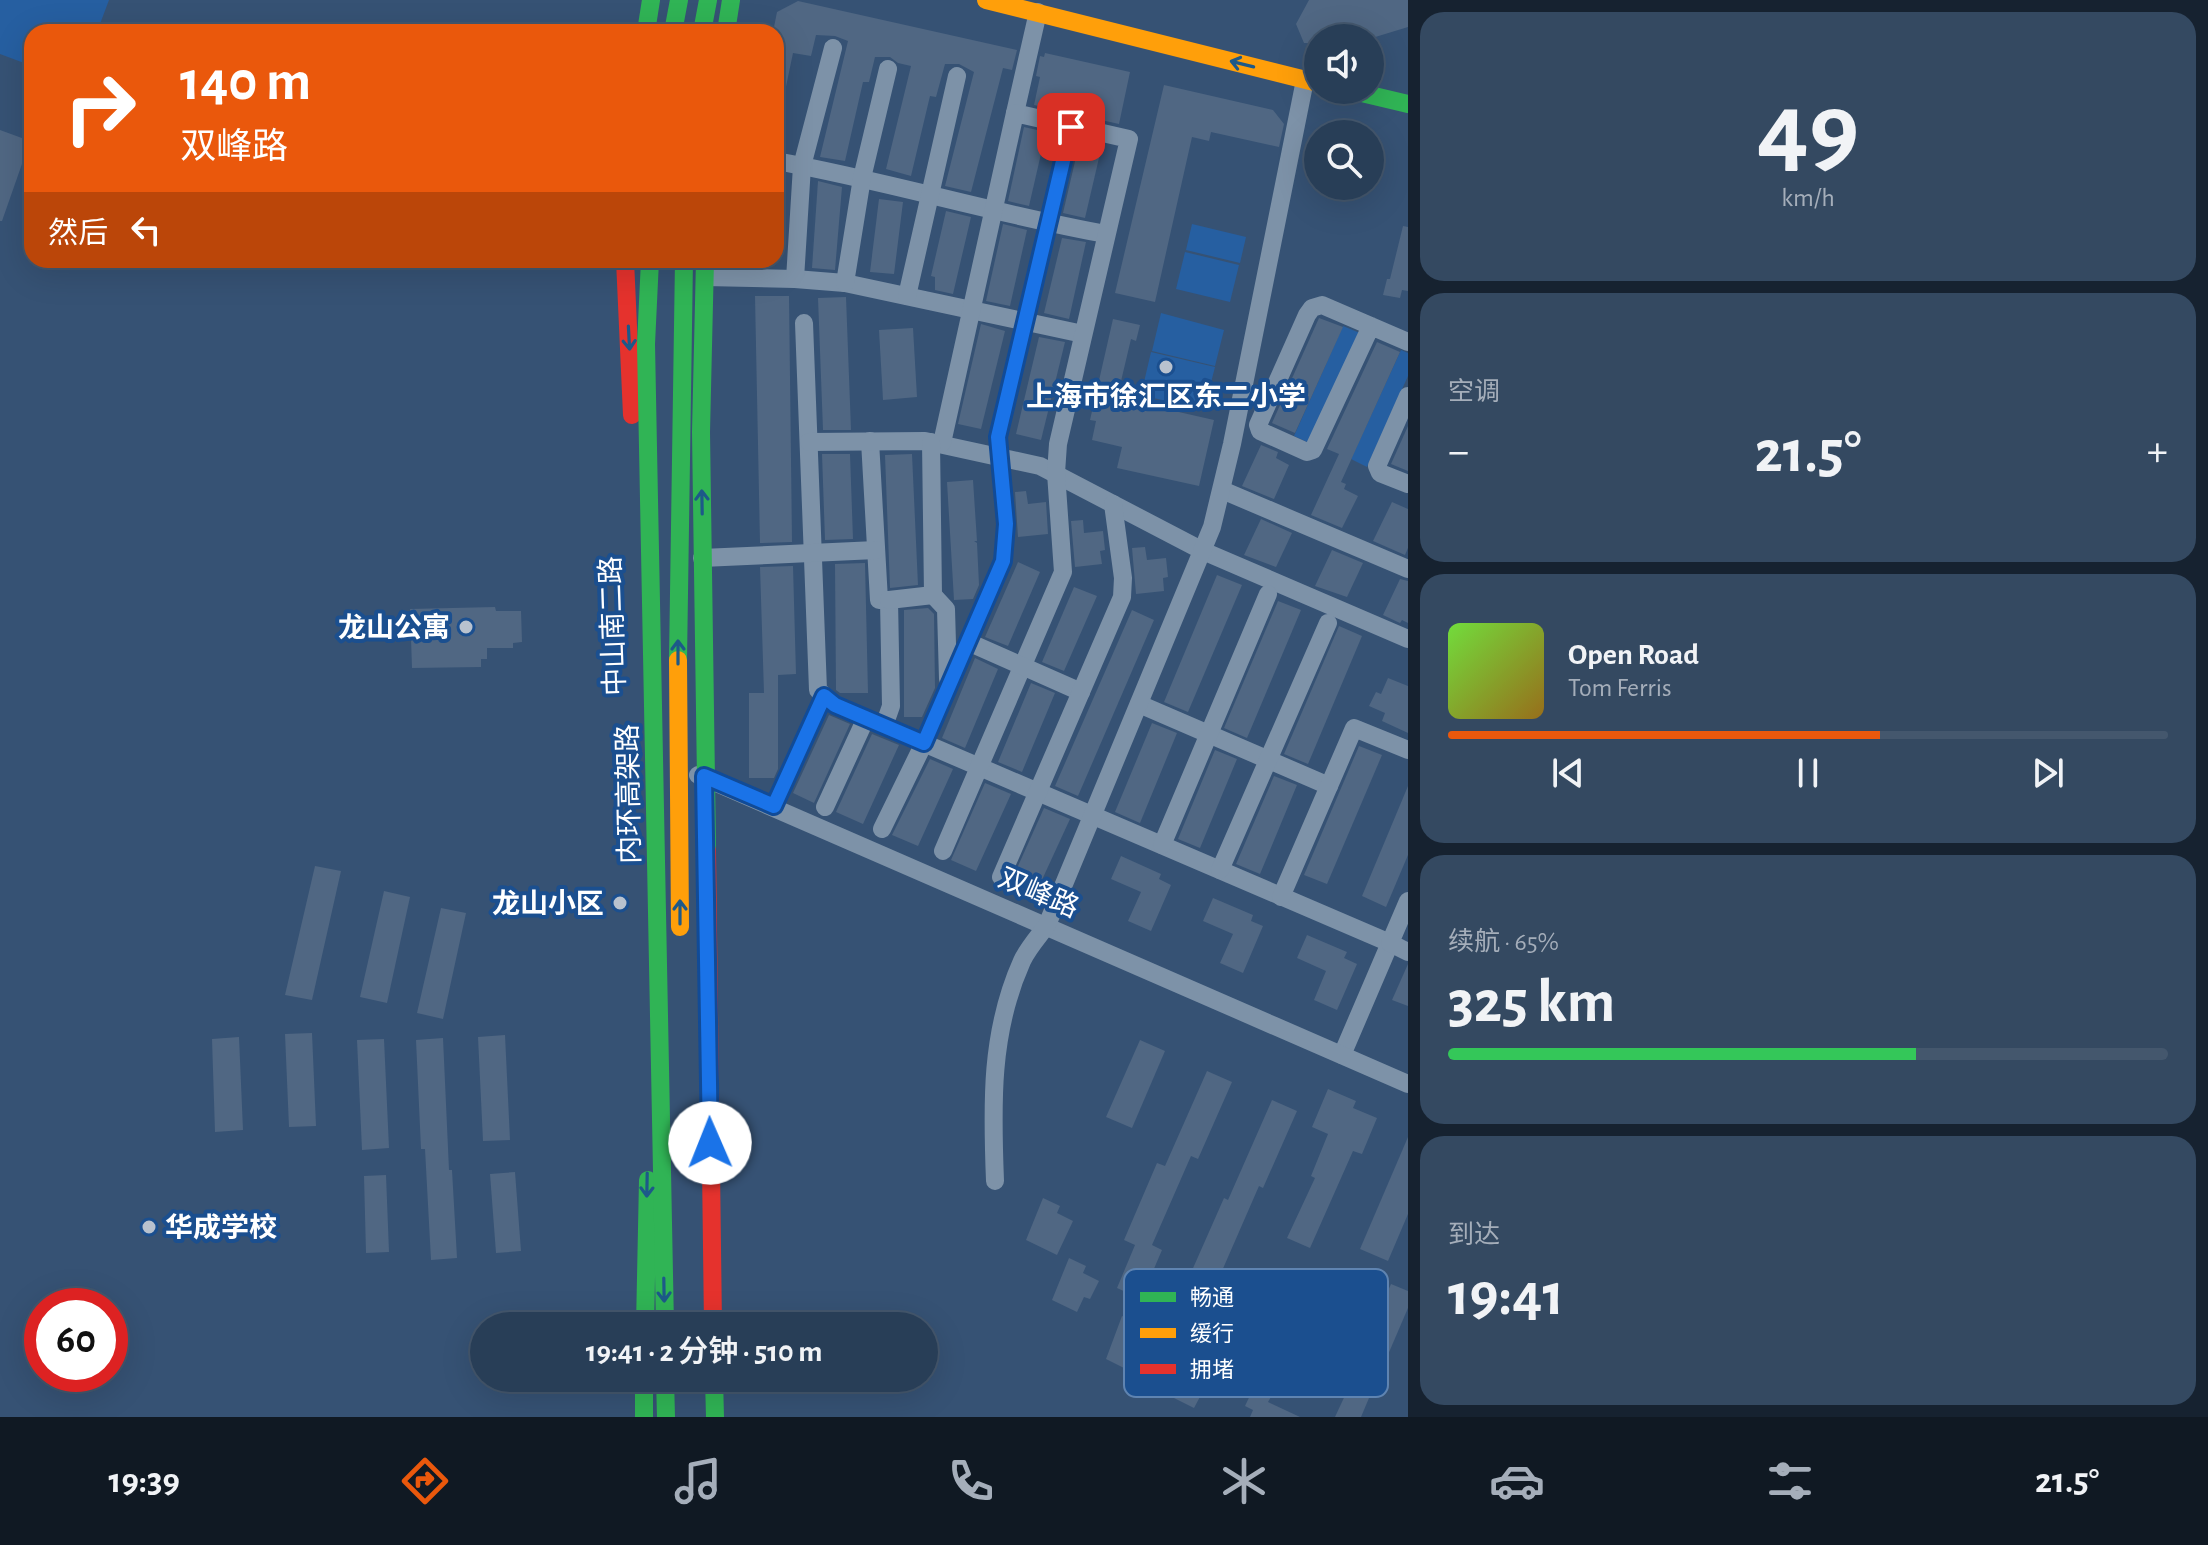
<!DOCTYPE html>
<html lang="zh">
<meta charset="utf-8">
<style>
:root{--surface:#283e57;--page:#344961;--text:#f1f3f6;--muted:#a5aeba;--line:#44576d;--accent:#ea580c}
body{margin:0;font-family:"Alegreya Sans","Noto Sans SC",sans-serif;background:var(--page);color:var(--text);height:100vh;display:flex;flex-direction:column;font-size:30px;white-space:nowrap}
*{box-sizing:border-box;margin:0}
p{font-size:26px;color:var(--muted)}
.icon{flex:none;width:44px;height:44px;fill:none;stroke:currentColor;stroke-width:2;stroke-linecap:round;stroke-linejoin:round}
.map{position:relative;flex:1;overflow:hidden}
.sheet{display:flex;flex-direction:column;gap:12px;padding:12px;background:#162230;width:800px}
.sheet>*{flex:none}
.hud{position:absolute;left:24px;top:24px;width:760px;height:244px;border-radius:24px;box-shadow:0 8px 32px #0002,0 0 0 2px var(--line);background:#ea580c;color:#fff;overflow:hidden}
.fabs{position:absolute;left:1304px;top:24px;display:grid;gap:16px}
.fabs a{display:grid;place-items:center;width:80px;height:80px;border-radius:50%;background:var(--surface);box-shadow:0 8px 32px #0002,0 0 0 2px var(--line);font-size:40px}
.speed{position:absolute;left:24px;top:1288px;display:flex;gap:16px;font-size:40px;font-weight:700;text-align:center}
.speed>*{display:grid;place-content:center;width:104px;height:104px;border-radius:50%;background:var(--surface);box-shadow:0 8px 32px #0002,0 0 0 2px var(--line);line-height:1}
.speed .limit{border:12px solid #d22;background:#fff;color:#111}
.pin{position:absolute;display:grid;place-items:center;width:68px;height:68px;color:#fff;margin:-34px;border-radius:16px;box-shadow:0 4px 12px #0006}
.me{position:absolute;width:88px;margin:-44px;rotate:359deg;stroke-linejoin:round;filter:drop-shadow(0 0 6px #0008)}
.turn{display:flex;align-items:center;gap:28px;height:168px;padding:0 24px;font-size:36px}
.turn .icon{width:104px;height:104px;stroke-width:2.5}
.turn b{display:block;font-size:56px;line-height:68px}
.then{display:flex;align-items:center;height:76px;padding:0 24px;background:#0003;gap:16px;font-size:30px}
.big{font-size:60px;font-weight:600;line-height:1.1}
.sheet .widget{flex:1;display:flex;flex-direction:column;justify-content:center;gap:12px;min-width:0;padding:0 28px;border-radius:24px;background:var(--page)}
.sheet .dial{align-items:center;gap:0}
.dial b{font-size:104px;line-height:1}
.song{display:flex;align-items:center;gap:24px}
.cover{width:96px;height:96px;border-radius:12px;background:linear-gradient(135deg,hsl(100 70% 55%),hsl(40 70% 35%))}
.played{height:8px;border-radius:4px;background:linear-gradient(90deg,var(--accent) 60%,var(--line) 60%)}
.keys{display:flex;justify-content:space-around;direction:ltr}
.heat{display:flex;justify-content:space-between;align-items:center;font-size:44px;direction:ltr}
.charge{height:12px;border-radius:6px;background:linear-gradient(90deg,#34c759 65%,var(--line) 0)}
.trip{position:absolute;left:470px;top:1312px;width:468px;height:80px;border-radius:40px;background:var(--surface);box-shadow:0 8px 32px #0002,0 0 0 2px var(--line);font-weight:600;line-height:80px;text-align:center}
.tab-bar{display:flex;height:128px;justify-content:space-around;align-items:center;background:#101923;color:var(--muted)}
.tab-bar .icon{width:56px;height:56px}
.tab-bar .selected{color:var(--accent)}
.tab-bar b{font-size:36px;color:var(--text)}
main{display:flex;flex:1;min-height:0}
.map>svg:first-child{display:block}
.green{fill:#265fa1}
.building{fill:#506783}
.lines{fill:none;stroke-linecap:round;stroke-linejoin:round}
.street{stroke:#7d92a8;stroke-width:18}
.fast{stroke:#30b455;stroke-width:18}
.slow{stroke:#ff9f0a;stroke-width:18}
.jam{stroke:#e5322d;stroke-width:18}
.fast-bridge{stroke:#30b455;stroke-width:18}
.slow-bridge{stroke:#ff9f0a;stroke-width:18}
.oneway{stroke:#1d5989}
.route-casing{stroke:#114b97;stroke-width:20}
.route{stroke:#1a73e8;stroke-width:14}
.poi-dot{fill:#b9c2ce;stroke:#1b4f8f;stroke-width:3}
.labels{text-anchor:middle;stroke-width:8;stroke-linejoin:round;paint-order:stroke}
.poi-label{font-size:28px;font-weight:bold;fill:#fff;stroke:#1b4f8f;text-anchor:end}
.street-label{font-size:28px;fill:#fff;stroke:#1b4f8f}
.key{fill:#1b4f8f;stroke:#5f84b1;stroke-width:2}
.key-label{font-size:22px;fill:#fff}
</style>
<main>
<div class="map">
<svg width="1408" height="1417" viewBox="0 0 1408 1417">
<rect width="100%" height="100%" fill="#365274"/>
<g class="green">
<polygon points="0,0 109,0 97,32 32,32 32,66 0,54"/>
<polygon points="1192,224 1246,237 1240,263 1186,250"/>
<polygon points="1185,252 1239,265 1230,302 1176,289"/>
<polygon points="1161,313 1224,330 1215,366 1152,351"/>
<polygon points="1343,326 1360,333 1309,443 1294,436"/>
<polygon points="1401,350 1408,353 1408,376 1367,467 1351,459"/>
<polygon points="1151,352 1215,367 1204,410 1141,395"/>
</g>
<g class="building">
<polygon points="1309,0 1408,0 1408,27 1372,38 1318,38 1318,43 1304,43 1296,24"/>
<polygon points="798,1 1017,50 1012,70 1003,68 971,192 945,186 974,72 959,64 945,64 936,97 930,96 911,176 886,169 911,66 898,63 890,57 875,57 869,82 863,82 845,161 820,157 848,41 835,36 816,35 811,56 793,53 782,106 776,105 776,32 773,32 777,12"/>
<polygon points="1045,53 1130,72 1119,124 1034,105 1040,77 1036,76 1040,56 1044,57"/>
<polygon points="1164,85 1273,110 1284,124 1279,147 1211,132 1209,141 1192,137 1155,302 1115,293"/>
<polygon points="1024,127 1046,132 1029,206 1008,201"/>
<polygon points="0,130 30,141 2,221 0,221"/>
<polygon points="1080,140 1102,145 1085,218 1063,213"/>
<polygon points="818,181 842,187 835,270 812,268"/>
<polygon points="879,199 903,202 894,274 870,272"/>
<polygon points="946,211 971,217 953,294 935,290 935,277 931,276"/>
<polygon points="1003,224 1027,230 1010,306 986,301"/>
<polygon points="1403,226 1408,227 1408,291 1402,290 1400,298 1383,295 1387,279 1390,279"/>
<polygon points="1062,238 1086,242 1069,319 1044,313"/>
<polygon points="755,296 789,296 792,542 760,543"/>
<polygon points="846,297 851,430 823,430 818,298"/>
<polygon points="1319,318 1343,327 1295,433 1272,423"/>
<polygon points="1113,319 1140,325 1136,341 1131,339 1117,398 1214,420 1199,486 1117,468 1122,447 1092,440 1096,421 1090,420"/>
<polygon points="981,324 1005,331 981,429 958,424"/>
<polygon points="913,328 917,397 883,400 879,330"/>
<polygon points="1039,337 1065,342 1041,440 1016,434"/>
<polygon points="1377,342 1400,352 1341,482 1346,484 1344,489 1358,496 1342,528 1311,515 1339,454 1327,449"/>
<polygon points="1408,426 1408,471 1391,464"/>
<polygon points="1261,445 1278,452 1276,458 1289,465 1274,499 1242,486"/>
<polygon points="822,454 850,454 853,539 825,540"/>
<polygon points="912,454 918,585 890,588 885,455"/>
<polygon points="973,480 977,541 974,541 977,543 979,585 973,599 954,600 947,482"/>
<polygon points="1026,491 1028,504 1046,502 1048,534 1018,537 1015,492"/>
<polygon points="1392,502 1408,509 1408,548 1405,555 1373,541"/>
<polygon points="1261,519 1292,533 1276,567 1244,555"/>
<polygon points="1083,520 1084,533 1103,531 1105,550 1100,551 1102,564 1075,567 1071,521"/>
<polygon points="1145,547 1147,560 1166,558 1168,577 1163,578 1164,591 1136,594 1132,548"/>
<polygon points="1332,550 1363,563 1347,597 1315,586"/>
<polygon points="1018,562 1040,572 1008,646 985,637"/>
<polygon points="865,563 868,693 840,693 836,690 835,564"/>
<polygon points="793,566 796,674 778,675 778,769 774,778 749,778 749,693 764,693 760,567"/>
<polygon points="1217,575 1242,585 1188,712 1164,702"/>
<polygon points="1400,579 1408,581 1408,623 1402,620 1400,623 1383,615"/>
<polygon points="1074,587 1097,596 1064,671 1042,662"/>
<polygon points="1278,601 1301,610 1247,738 1224,728"/>
<polygon points="495,607 496,611 521,611 522,642 513,643 513,648 487,648 487,659 481,659 481,667 412,668 410,609"/>
<polygon points="928,608 934,614 935,688 922,717 904,717 904,610"/>
<polygon points="1132,610 1154,620 1078,796 1055,786"/>
<polygon points="1339,626 1362,636 1308,764 1284,754"/>
<polygon points="975,658 998,669 965,748 942,738"/>
<polygon points="1388,678 1408,686 1408,733 1382,721 1385,713 1369,706 1376,692 1381,694"/>
<polygon points="1031,683 1055,693 1022,772 998,762"/>
<polygon points="829,715 850,724 814,803 793,793"/>
<polygon points="1152,723 1177,733 1140,823 1115,812"/>
<polygon points="872,734 899,745 863,824 836,812"/>
<polygon points="1359,746 1382,755 1327,884 1304,875"/>
<polygon points="1215,750 1237,759 1200,848 1178,839"/>
<polygon points="930,759 953,769 918,846 892,835"/>
<polygon points="1274,776 1297,785 1260,874 1236,864"/>
<polygon points="985,783 1011,794 976,871 951,860"/>
<polygon points="1408,786 1408,855 1386,907 1362,896"/>
<polygon points="1044,808 1070,819 1035,895 1010,884"/>
<polygon points="1121,856 1161,874 1159,879 1171,885 1151,931 1128,921 1141,892 1111,879"/>
<polygon points="315,866 341,871 312,1000 285,995"/>
<polygon points="384,891 410,897 387,1003 360,997"/>
<polygon points="1213,898 1253,915 1251,921 1263,926 1243,973 1220,963 1233,934 1203,921"/>
<polygon points="441,908 466,913 443,1019 417,1013"/>
<polygon points="1307,935 1347,952 1344,958 1357,964 1337,1010 1314,1000 1326,971 1297,958"/>
<polygon points="1408,964 1408,1006 1392,1000"/>
<polygon points="312,1033 316,1126 289,1127 285,1034"/>
<polygon points="505,1035 510,1140 483,1141 478,1037"/>
<polygon points="239,1037 243,1130 215,1132 212,1039"/>
<polygon points="443,1038 449,1170 452,1170 457,1258 431,1260 425,1149 421,1149 416,1040"/>
<polygon points="384,1039 389,1148 362,1150 357,1040"/>
<polygon points="1140,1040 1165,1051 1132,1128 1106,1117"/>
<polygon points="1207,1071 1232,1082 1198,1159 1191,1156 1152,1245 1162,1250 1141,1299 1117,1288 1135,1245 1124,1240 1157,1163 1165,1166"/>
<polygon points="1328,1089 1356,1101 1353,1108 1377,1118 1362,1154 1353,1151 1310,1248 1287,1238 1315,1178 1311,1176 1328,1134 1312,1127"/>
<polygon points="1272,1100 1297,1111 1263,1188 1259,1186 1218,1280 1228,1285 1207,1334 1182,1323 1201,1280 1190,1275 1224,1198 1228,1200"/>
<polygon points="1408,1137 1408,1214 1388,1261 1360,1249"/>
<polygon points="515,1172 521,1251 496,1253 490,1174"/>
<polygon points="386,1175 389,1252 366,1253 364,1176"/>
<polygon points="1043,1198 1060,1206 1057,1213 1073,1221 1057,1255 1026,1240"/>
<polygon points="1069,1258 1086,1266 1083,1273 1099,1281 1090,1299 1084,1297 1077,1312 1052,1300"/>
<polygon points="1391,1284 1408,1291 1408,1308 1381,1371 1357,1361"/>
<polygon points="1122,1316 1140,1324 1136,1331 1153,1339 1144,1358 1138,1355 1130,1371 1106,1359"/>
<polygon points="1187,1354 1204,1362 1200,1369 1217,1377 1208,1395 1202,1393 1194,1408 1170,1396"/>
<polygon points="1254,1387 1272,1395 1268,1402 1300,1417 1250,1417 1253,1410 1245,1406"/>
<polygon points="1348,1389 1369,1398 1361,1417 1335,1417"/>
</g>
<g class="lines">
<g class="street">
<polyline points="1015,113 1038,12"/>
<path d="M776,161c111,20 219,53 330,73"/>
<polyline points="705,277 795,279 845,283 1083,334"/>
<polyline points="795,279 802,166 833,48"/>
<polyline points="845,283 862,178 888,69"/>
<polyline points="907,296 957,76"/>
<polyline points="804,323 818,690 835,705 1390,943 1342,1055"/>
<polyline points="1371,326 1313,450 1307,452 1260,431 1258,425 1307,315 1312,308 1322,305 1408,342"/>
<polyline points="1408,396 1377,466 1380,473 1408,484"/>
<polyline points="870,441 879,600 889,600 891,706 884,726"/>
<polyline points="809,442 925,441 1040,466 1203,551 1408,639"/>
<polyline points="942,443 1015,113 1129,139 1058,444 1056,473 1063,572 943,851"/>
<polyline points="1222,490 1408,569"/>
<polyline points="702,558 876,550"/>
<polyline points="933,595 946,609 948,679"/>
<polyline points="889,600 933,595 931,442"/>
<polyline points="968,642 1081,692"/>
<polyline points="1139,704 1329,786"/>
<polyline points="698,775 1408,1084"/>
<polyline points="774,806 824,696"/>
<polyline points="825,807 866,718"/>
<polyline points="882,829 924,743 1003,561 1006,524 998,437 1071,127"/>
<polyline points="1162,845 1268,594"/>
<polyline points="1220,870 1328,623"/>
<polyline points="1001,877 1122,597 1123,578 1113,504"/>
<polyline points="1281,897 1354,728 1408,750"/>
<polyline points="1408,901 1390,943 1408,952"/>
<path d="M995,1181c-3,-76 -5,-149 27,-220 6,-13 17,-25 25,-36l165,-398 20,-83 73,-364"/>
</g>
<g class="fast">
<polyline points="646,32 651,0"/>
<polyline points="673,32 679,0"/>
<polyline points="702,32 708,0"/>
<polyline points="726,32 731,0"/>
<polyline points="1349,90 1408,104"/>
<polyline points="705,260 701,432 707,850"/>
<polyline points="645,1326 648,1180"/>
<polyline points="644,1378 644,1417"/>
<polyline points="665,1378 666,1417"/>
<polyline points="714,1378 715,1417"/>
</g>
<polyline class="slow" points="986,0 1318,83"/>
<g class="jam">
<polyline points="625,260 632,415"/>
<polyline points="707,850 713,1326"/>
</g>
<g class="fast-bridge">
<polyline points="650,260 646,344 665,1326"/>
<polyline points="678,660 684,260"/>
</g>
<polyline class="slow-bridge" points="678,660 680,927"/>
</g>
<defs><path id="oneway-shaft" d="M-6 0H5M1.5-3L5.5 0L1.5 3" fill="none" stroke-width="1.6" stroke-linecap="round" stroke-linejoin="round" transform="scale(2)"/></defs>
<g class="oneway">
<use href="#oneway-shaft" transform="translate(1242 64) rotate(-166)"/>
<use href="#oneway-shaft" transform="translate(629 338) rotate(87)"/>
<use href="#oneway-shaft" transform="translate(702 502) rotate(-91)"/>
<use href="#oneway-shaft" transform="translate(678 652) rotate(-90)"/>
<use href="#oneway-shaft" transform="translate(680 912) rotate(-90)"/>
<use href="#oneway-shaft" transform="translate(647 1185) rotate(91)"/>
<use href="#oneway-shaft" transform="translate(664 1290) rotate(89)"/>
</g>
<g class="lines">
<g class="route-casing">
<polyline id="route" points="710,1143 704,776 774,806 824,696 835,705 924,743 1003,561 1006,524 998,437 1071,127"/>
</g>
<use href="#route" class="route"/>
</g>
<g class="poi-dot">
<circle cx="1166" cy="367" r="8"/>
<circle cx="466" cy="627" r="8"/>
<circle cx="620" cy="903" r="8"/>
<circle cx="149" cy="1227" r="8"/>
</g>
<g class="labels">
<g class="poi-label">
<text x="1166" y="406" text-anchor="middle">上海市徐汇区东二小学</text>
<text x="450" y="637">龙山公寓</text>
<text x="604" y="913">龙山小区</text>
<text x="165" y="1237" text-anchor="start">华成学校</text>
</g>
<g class="street-label">
<text transform="translate(612 626) rotate(-92)" y="10">中山南二路</text>
<text transform="translate(628 794) rotate(-91)" y="10">内环高架路</text>
<text transform="translate(1039 892) rotate(23)" y="10">双峰路</text>
</g>
</g>
<rect x="1124" y="1269" width="264" height="128" rx="12" class="key"/>
<rect x="1140" y="1292" width="36" height="10" fill="#30b455"/>
<rect x="1140" y="1328" width="36" height="10" fill="#ff9f0a"/>
<rect x="1140" y="1364" width="36" height="10" fill="#e5322d"/>
<g class="key-label">
<text x="1190" y="1305">畅通</text>
<text x="1190" y="1341">缓行</text>
<text x="1190" y="1377">拥堵</text>
</g>
</svg>
<div class="fabs">
<a><svg class="icon" aria-label="sound" viewBox="0 0 24 24"><path d="M4 9h4l5-4v14l-5-4H4zM17 9q2 3 0 6"/></svg></a>
<a><svg class="icon" aria-label="search" viewBox="0 0 24 24"><circle cx="10" cy="10" r="6"/><path d="M15 15l6 6"/></svg></a>
</div>
<div class="speed"><div class="limit">60</div></div>
<div class="pin" style="left:1071px;top:127px;background:#d93025"><svg class="icon" aria-label="arrive" viewBox="0 0 24 24"><path d="M6 21V4h12l-3 4 3 4H6"/></svg></div>
<svg class="me" style="left:710px;top:1143px" viewBox="-20 -20 40 40"><circle r="19" fill="#fff"/><path d="M0-13L10 11 0 6-10 11z" fill="#1a73e8"/></svg>
<div class="trip">19:41 · 2 分钟 · 510 m</div>
<div class="hud">
<div class="turn"><svg class="icon" aria-label="right" viewBox="0 0 24 24"><path d="M7 20v-9h11M14 6l5 5-5 5"/></svg><div><b>140 m</b>双峰路</div></div>
<div class="then">然后<svg class="icon" aria-label="left" viewBox="0 0 24 24"><path d="M17 20v-9H6M10 6l-5 5 5 5"/></svg></div>
</div>
</div>
<section class="sheet">
<div class="widget dial"><b>49</b><p>km/h</p></div>
<div class="widget"><p>空调</p>
<div class="heat"><a>−</a><b class="big">21.5°</b><a>+</a></div>
</div>
<div class="widget">
<div class="song"><i class="cover"></i><div><b>Open Road</b><p>Tom Ferris</p></div></div>
<div class="played"></div>
<div class="keys"><svg class="icon" aria-label="previous" viewBox="0 0 24 24"><path d="M18 5L8 12l10 7zM5 5v14"/></svg><svg class="icon" aria-label="pause" viewBox="0 0 24 24"><path d="M8 5v14M16 5v14"/></svg><svg class="icon" aria-label="next" viewBox="0 0 24 24"><path d="M6 5l10 7-10 7zM19 5v14"/></svg></div>
</div>
<div class="widget"><p>续航 · 65%</p><b class="big">325 km</b><div class="charge"></div></div>
<div class="widget"><p>到达</p><b class="big">19:41</b></div>
</section>
</main>
<nav class="tab-bar">
<b>19:39</b>
<svg class="icon selected" aria-label="directions" viewBox="0 0 24 24"><path d="M12 3l9 9-9 9-9-9zM9 14v-3h6M13 9l2 2-2 2"/></svg>
<svg class="icon" aria-label="music" viewBox="0 0 24 24"><path d="M9 18V5l10-2v13"/><circle cx="6" cy="18" r="3"/><circle cx="16" cy="16" r="3"/></svg>
<svg class="icon" aria-label="phone" viewBox="0 0 24 24"><path d="M5 4h4l2 5-3 2q2 4 5 5l2-3 5 2v4C11 20 4 13 5 4z"/></svg>
<svg class="icon" aria-label="climate" viewBox="0 0 24 24"><path d="M12 3v18M4 7l16 10M4 17L20 7"/></svg>
<svg class="icon" aria-label="car" viewBox="0 0 24 24"><path d="M5 17H2v-5l4-1 3-4h7l3 4 3 1v5h-3M9 17h6M6 11h13"/><circle cx="7" cy="17" r="2"/><circle cx="17" cy="17" r="2"/></svg>
<svg class="icon" aria-label="filters" viewBox="0 0 24 24"><path d="M4 7h16M4 17h16"/><circle cx="9" cy="7" r="2"/><circle cx="15" cy="17" r="2"/></svg>
<b>21.5°</b>
</nav>
